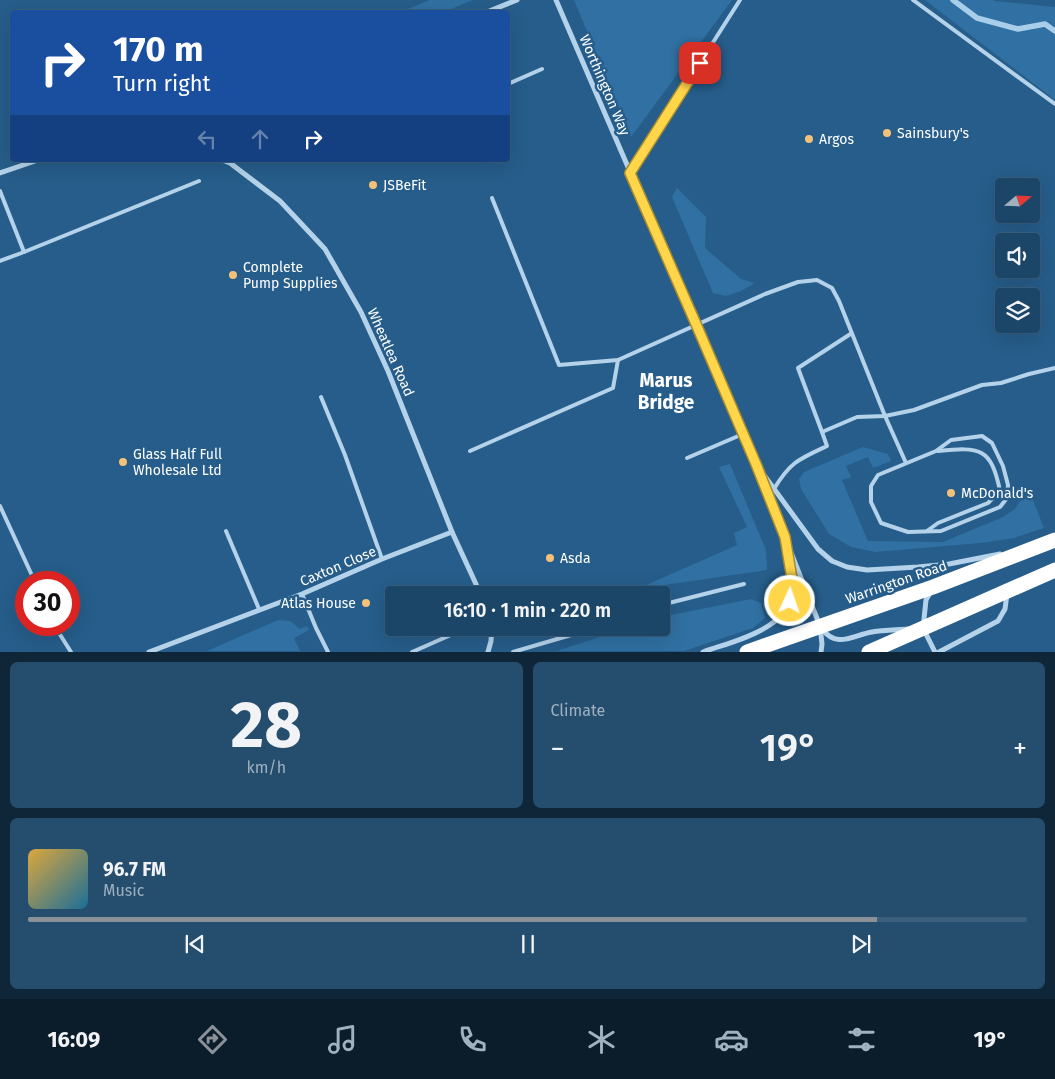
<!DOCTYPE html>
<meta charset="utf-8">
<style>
:root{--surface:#1c4668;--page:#254d6e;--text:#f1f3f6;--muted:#a0b1c0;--line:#3a5e7c;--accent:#8c9099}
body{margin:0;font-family:"Fira Sans",sans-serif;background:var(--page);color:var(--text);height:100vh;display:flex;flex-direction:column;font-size:19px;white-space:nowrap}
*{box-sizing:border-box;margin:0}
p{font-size:16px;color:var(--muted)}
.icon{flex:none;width:28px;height:28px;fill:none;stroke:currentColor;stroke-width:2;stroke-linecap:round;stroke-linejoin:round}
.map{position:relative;height:652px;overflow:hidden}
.panel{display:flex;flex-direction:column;gap:10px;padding:10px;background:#0f2639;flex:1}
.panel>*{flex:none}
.banner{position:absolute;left:10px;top:10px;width:500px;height:152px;border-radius:5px;box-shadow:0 5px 20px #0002,0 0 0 1px var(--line);background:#1a4fa0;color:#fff;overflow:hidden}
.needle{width:32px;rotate:71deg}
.buttons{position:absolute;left:995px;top:178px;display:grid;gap:10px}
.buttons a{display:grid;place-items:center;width:45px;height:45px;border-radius:5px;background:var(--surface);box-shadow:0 5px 20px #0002,0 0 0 1px var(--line);font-size:25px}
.speed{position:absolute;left:15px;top:571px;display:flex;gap:10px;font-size:25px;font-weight:700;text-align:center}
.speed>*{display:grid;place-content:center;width:65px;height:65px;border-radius:50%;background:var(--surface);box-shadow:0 5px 20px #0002,0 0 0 1px var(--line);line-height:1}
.speed .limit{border:8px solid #d22;background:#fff;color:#111}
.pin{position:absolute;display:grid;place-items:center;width:42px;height:42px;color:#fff;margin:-21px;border-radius:10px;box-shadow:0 2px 8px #0006}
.me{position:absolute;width:55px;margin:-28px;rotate:3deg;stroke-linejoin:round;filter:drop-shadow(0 0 4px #0008)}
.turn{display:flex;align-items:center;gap:18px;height:105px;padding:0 20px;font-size:22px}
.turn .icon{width:65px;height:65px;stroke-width:2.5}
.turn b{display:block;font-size:35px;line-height:42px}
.lanes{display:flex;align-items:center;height:48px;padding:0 20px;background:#0003;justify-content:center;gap:25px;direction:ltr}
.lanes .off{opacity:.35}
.big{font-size:38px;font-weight:600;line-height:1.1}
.panel .tile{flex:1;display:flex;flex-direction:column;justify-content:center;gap:8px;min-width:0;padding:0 18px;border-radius:8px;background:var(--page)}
.panel .dial{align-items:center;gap:0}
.dial b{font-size:65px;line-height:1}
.song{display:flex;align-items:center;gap:15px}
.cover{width:60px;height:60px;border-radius:8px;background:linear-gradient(135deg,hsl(40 70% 55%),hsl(200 70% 35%))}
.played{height:5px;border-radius:2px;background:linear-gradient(90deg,var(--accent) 85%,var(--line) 85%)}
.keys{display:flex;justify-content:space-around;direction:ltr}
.heat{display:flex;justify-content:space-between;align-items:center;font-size:28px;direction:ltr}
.panel .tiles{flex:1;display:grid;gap:10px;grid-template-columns:1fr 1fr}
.tile:last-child{grid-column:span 2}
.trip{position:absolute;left:385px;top:586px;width:285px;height:50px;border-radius:5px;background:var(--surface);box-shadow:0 5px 20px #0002,0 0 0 1px var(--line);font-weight:600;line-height:50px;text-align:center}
.tab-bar{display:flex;height:80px;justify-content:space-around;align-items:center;background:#0b1c2a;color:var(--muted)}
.tab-bar .icon{width:35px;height:35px}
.tab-bar .selected{color:var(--accent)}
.tab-bar b{font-size:22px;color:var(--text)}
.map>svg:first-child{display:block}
.green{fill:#3070a2}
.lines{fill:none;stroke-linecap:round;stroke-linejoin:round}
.stream{stroke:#a8ceea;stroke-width:5.5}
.lane{stroke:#b4d2ea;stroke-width:4}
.street{stroke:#b4d2ea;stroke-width:5}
.highway{stroke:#fff;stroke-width:15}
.route-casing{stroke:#a68a30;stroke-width:12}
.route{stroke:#ffd54a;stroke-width:9}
.poi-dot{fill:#f3c278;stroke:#265d8a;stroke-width:2}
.labels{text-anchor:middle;stroke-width:5;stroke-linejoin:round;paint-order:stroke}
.street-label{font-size:14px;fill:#fff;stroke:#265d8a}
.poi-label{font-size:14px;fill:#fff;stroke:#265d8a;text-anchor:start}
.district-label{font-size:19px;font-weight:bold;fill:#fff;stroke:#265d8a}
</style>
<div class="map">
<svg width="1055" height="652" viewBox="0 0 1055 652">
<rect width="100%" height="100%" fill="#265d8a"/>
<g class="green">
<polygon points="430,0 473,0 444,12 400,12"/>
<polygon points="574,0 732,0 631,137"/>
<polygon points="925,0 993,0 995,1 1055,7 1055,100"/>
<polygon points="677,188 706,217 705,248 741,279 755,283 741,291 726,296 713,293 672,197"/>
<polygon points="863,447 888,454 891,461 873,468 868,457 846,466 851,477 842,480 868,541 943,542 1003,517 1015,509 1021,500 1031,495 1044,528 1014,538 981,543 876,552 851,547 829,534 801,489 799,479 804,472"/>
<polygon points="730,464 766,550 767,570 637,589 737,545 734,533 747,527 719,467"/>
<polygon points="751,599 761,603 765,618 753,628 684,651 557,651 627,628 661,628 661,617"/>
<polygon points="278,620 290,621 300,629 307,626 309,630 294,638 300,651 207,651"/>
</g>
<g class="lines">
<polyline class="stream" points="953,0 977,18 1018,29 1045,24 1055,31"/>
<g class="lane">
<polyline points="913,0 1055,104"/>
<polyline points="508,84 542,69"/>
<polyline points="630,173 740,0"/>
<polyline points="0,191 24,252 199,181"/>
<polyline points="492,198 559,365 618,360 765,294 798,282 817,280 832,288 839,301 885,416 857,417 822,432 798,368 852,333"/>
<polyline points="0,261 24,252"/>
<polyline points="321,397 345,455 382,559"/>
<polygon points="982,436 992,443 1003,466 1008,485 1007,498 1000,507 941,531 908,532 881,523 871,502 871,486 878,475 936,451 951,440"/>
<polyline points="470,451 613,388 618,360"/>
<polyline points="687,458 743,434"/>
<polyline points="906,463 885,416 914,410 982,385 1001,383 1029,374 1055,368"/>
<path d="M774,489c16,-27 25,-30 53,-43l-5,-14"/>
<polyline points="0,506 35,582"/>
<polyline points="226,531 259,609"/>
<path d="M927,531l11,-8 50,-20 12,-12c-9,-44 -20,-44 -62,-40"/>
<polyline points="302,594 316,628 328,652"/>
<polyline points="661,605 744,584"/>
<polyline points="54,625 71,652"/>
<polyline points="412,652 453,634"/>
<polyline points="513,652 571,635 592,628"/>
</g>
<g class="street">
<polyline points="556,0 756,464 820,626 822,644 821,652"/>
<polyline points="487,12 517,0"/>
<polyline points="222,160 230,163 280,201 325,249 361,312 388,371 452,532 481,595"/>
<polyline points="0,173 38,160"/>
<polyline points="761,471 818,549 832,561 847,567 867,570 918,567 949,564 1000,554"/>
<polyline points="931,591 926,600 923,628 935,652"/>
<path d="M822,629c15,20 31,6 50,3 12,-2 24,-2 36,-3"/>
<polyline points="149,652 302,594 382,559 452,532"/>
<polyline points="488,652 491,641 492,628"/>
<path d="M703,652c33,-12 91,-23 90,-68 0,-11 -4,-23 -6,-35"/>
<polyline points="939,652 998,621 1005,609 1007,594"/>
</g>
<g class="highway">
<polyline points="747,652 933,587 1055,540"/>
<polyline points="869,652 1055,570"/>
</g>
</g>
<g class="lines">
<g class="route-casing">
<polyline id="route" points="700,63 630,173 696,324 756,464 785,537 793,585 790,601"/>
</g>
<use href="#route" class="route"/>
</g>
<g class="poi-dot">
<circle cx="887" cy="133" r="5"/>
<circle cx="809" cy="139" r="5"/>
<circle cx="373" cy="185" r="5"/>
<circle cx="233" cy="275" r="5"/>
<circle cx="123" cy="462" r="5"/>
<circle cx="951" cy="493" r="5"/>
<circle cx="550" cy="558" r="5"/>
<circle cx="366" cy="603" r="5"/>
</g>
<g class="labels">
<g class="street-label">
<text transform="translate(605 85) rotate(67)" y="5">Worthington Way</text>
<text transform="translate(391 352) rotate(66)" y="5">Wheatlea Road</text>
<text transform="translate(338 566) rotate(-23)" y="5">Caxton Close</text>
<text transform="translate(896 582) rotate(-19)" y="5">Warrington Road</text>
</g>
<g class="poi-label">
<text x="897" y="138">Sainsbury's</text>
<text x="819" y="144">Argos</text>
<text x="383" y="190">JSBeFit</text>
<text x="243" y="272">Complete<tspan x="243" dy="16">Pump Supplies</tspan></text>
<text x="133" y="459">Glass Half Full<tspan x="133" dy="16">Wholesale Ltd</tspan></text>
<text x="961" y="498">McDonald's</text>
<text x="560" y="563">Asda</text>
<text x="356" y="608" text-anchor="end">Atlas House</text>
</g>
<g class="district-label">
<text x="666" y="387">Marus<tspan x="666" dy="22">Bridge</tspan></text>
</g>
</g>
</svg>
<div class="buttons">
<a><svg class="needle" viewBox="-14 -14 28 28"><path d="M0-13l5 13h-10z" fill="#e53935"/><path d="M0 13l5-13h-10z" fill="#a0b1c0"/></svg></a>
<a><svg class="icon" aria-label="sound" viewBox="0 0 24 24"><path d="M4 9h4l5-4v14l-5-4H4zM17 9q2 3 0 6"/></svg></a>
<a><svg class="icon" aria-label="layers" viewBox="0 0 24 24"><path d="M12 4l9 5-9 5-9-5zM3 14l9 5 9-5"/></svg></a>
</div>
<div class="speed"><div class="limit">30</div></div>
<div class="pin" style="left:700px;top:63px;background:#d93025"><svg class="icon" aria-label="arrive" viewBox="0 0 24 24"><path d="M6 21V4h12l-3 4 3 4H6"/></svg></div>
<svg class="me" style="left:790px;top:601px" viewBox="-20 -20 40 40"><circle r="17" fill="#ffd54a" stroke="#fff" stroke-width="3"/><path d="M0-11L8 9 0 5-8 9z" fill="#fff"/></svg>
<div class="trip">16:10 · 1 min · 220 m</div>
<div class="banner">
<div class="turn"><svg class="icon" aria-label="right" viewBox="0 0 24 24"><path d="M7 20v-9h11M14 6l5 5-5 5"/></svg><div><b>170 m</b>Turn right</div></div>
<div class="lanes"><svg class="icon off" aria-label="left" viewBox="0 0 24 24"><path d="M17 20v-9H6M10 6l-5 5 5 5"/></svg><svg class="icon off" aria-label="ahead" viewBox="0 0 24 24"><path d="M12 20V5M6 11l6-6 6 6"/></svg><svg class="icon" aria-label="right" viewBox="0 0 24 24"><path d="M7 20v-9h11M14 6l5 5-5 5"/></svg></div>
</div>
</div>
<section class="panel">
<div class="tiles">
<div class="tile dial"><b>28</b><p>km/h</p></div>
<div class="tile"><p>Climate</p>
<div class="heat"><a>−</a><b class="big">19°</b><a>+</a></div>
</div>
<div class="tile">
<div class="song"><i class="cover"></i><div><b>96.7 FM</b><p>Music</p></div></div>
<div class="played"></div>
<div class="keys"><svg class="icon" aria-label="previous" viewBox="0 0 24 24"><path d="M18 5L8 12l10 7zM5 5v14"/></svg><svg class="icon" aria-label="pause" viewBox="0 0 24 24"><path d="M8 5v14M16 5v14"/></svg><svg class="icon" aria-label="next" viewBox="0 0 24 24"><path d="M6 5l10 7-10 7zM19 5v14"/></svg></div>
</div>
</div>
</section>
<nav class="tab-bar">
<b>16:09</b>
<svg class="icon selected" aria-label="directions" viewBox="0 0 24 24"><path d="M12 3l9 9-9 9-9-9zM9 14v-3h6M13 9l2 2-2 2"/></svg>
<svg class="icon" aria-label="music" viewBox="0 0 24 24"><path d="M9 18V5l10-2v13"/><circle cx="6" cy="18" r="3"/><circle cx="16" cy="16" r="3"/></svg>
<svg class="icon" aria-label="phone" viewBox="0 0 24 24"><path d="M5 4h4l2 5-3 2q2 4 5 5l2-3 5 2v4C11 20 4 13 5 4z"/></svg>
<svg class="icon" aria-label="climate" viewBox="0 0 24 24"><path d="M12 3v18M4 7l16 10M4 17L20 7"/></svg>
<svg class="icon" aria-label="car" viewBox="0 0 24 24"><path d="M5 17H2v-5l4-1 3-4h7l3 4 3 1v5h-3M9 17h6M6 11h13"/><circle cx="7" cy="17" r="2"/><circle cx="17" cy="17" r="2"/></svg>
<svg class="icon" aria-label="filters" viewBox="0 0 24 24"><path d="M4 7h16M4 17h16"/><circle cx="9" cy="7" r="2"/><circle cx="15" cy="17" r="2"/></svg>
<b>19°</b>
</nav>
